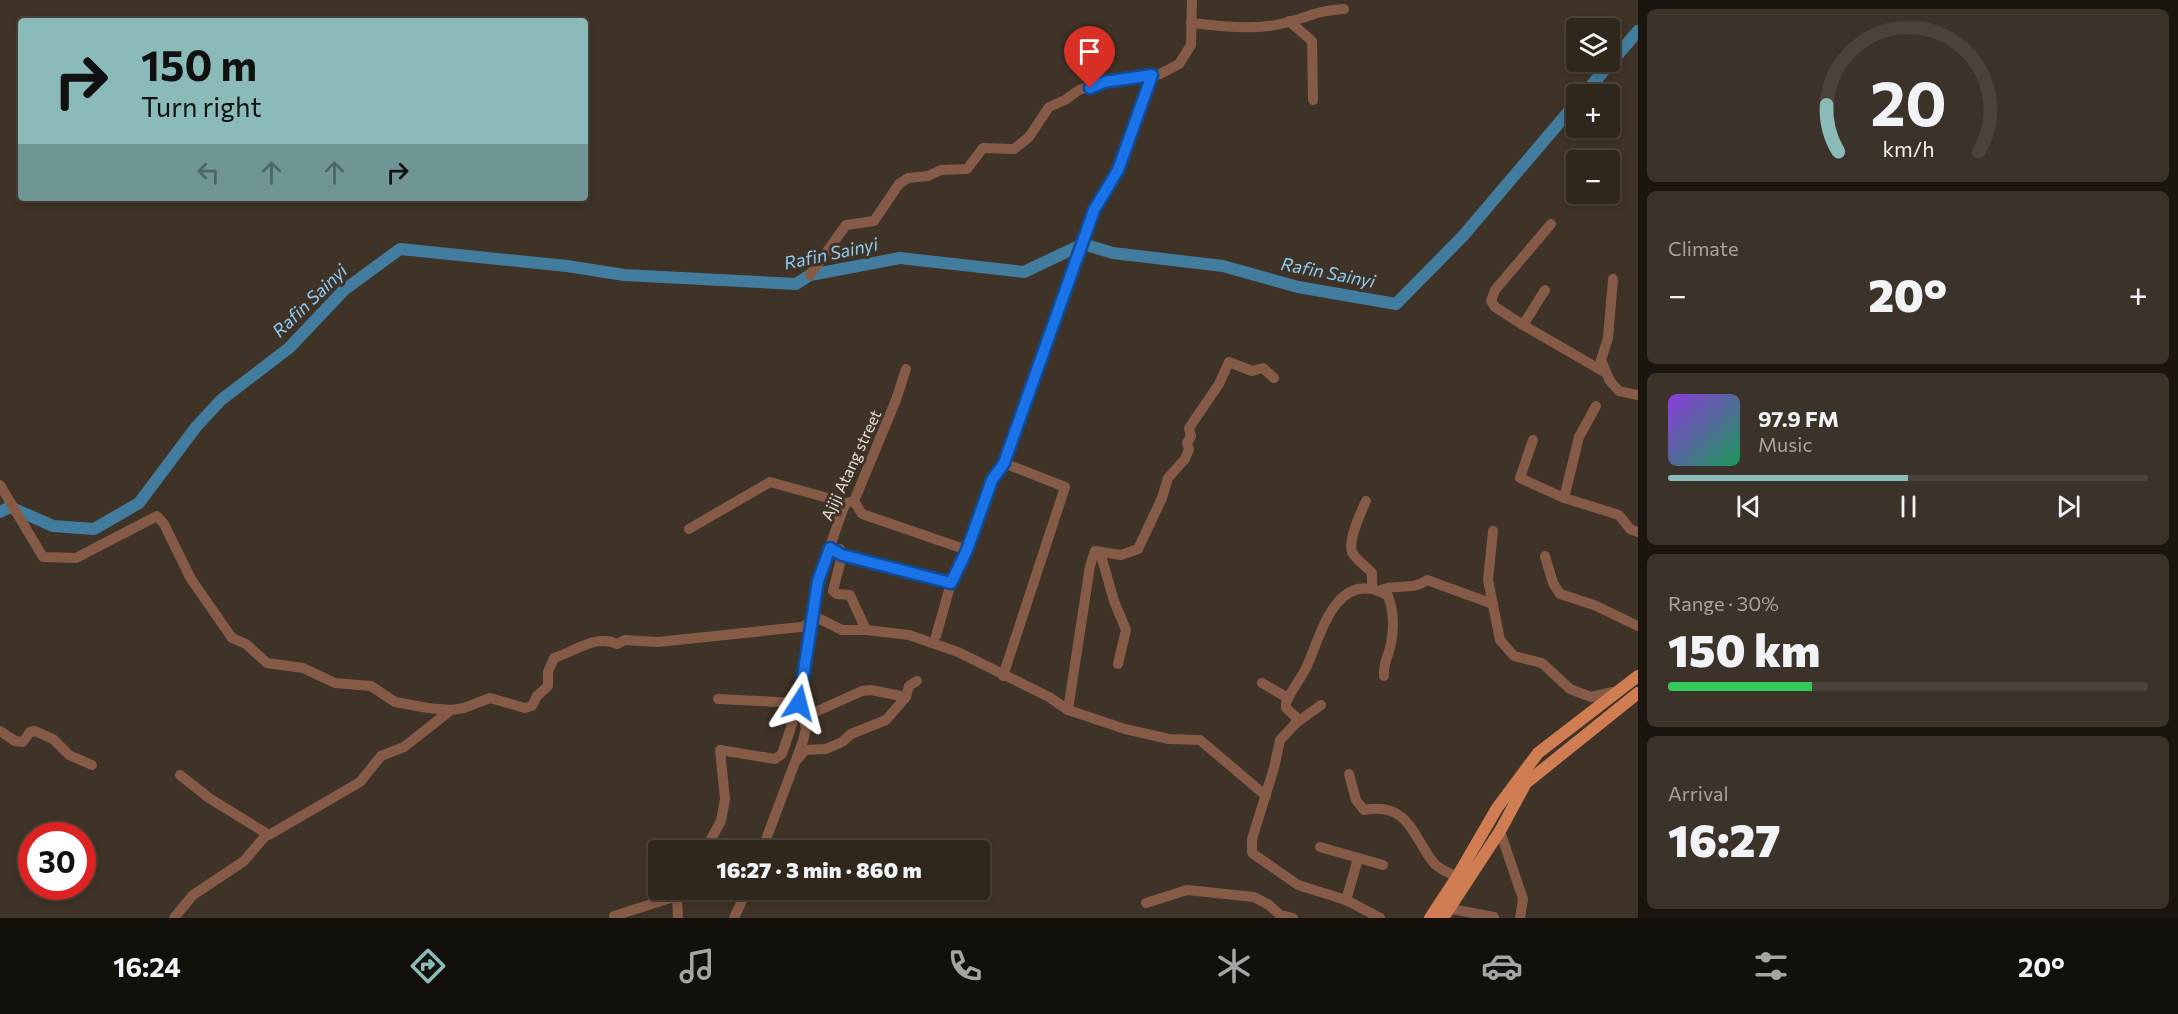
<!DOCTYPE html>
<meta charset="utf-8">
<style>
:root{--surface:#2f261c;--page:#3b3229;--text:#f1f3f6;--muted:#a7a5a3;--line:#4a433b;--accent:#8bbbb9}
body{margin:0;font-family:Commissioner,sans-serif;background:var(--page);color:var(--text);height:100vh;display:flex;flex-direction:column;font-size:22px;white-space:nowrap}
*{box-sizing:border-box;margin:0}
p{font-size:20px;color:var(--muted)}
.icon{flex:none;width:33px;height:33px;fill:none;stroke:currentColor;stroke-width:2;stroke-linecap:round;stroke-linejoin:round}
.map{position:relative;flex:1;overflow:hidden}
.sheet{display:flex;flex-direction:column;gap:9px;padding:9px;background:#1a150f;width:540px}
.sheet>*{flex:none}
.banner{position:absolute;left:18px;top:18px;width:570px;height:183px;border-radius:6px;box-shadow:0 3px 9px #0003,0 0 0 2px var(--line);background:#8bbbb9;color:#111;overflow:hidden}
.fabs{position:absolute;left:1566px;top:18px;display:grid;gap:12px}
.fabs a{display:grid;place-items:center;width:54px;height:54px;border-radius:6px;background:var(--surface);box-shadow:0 3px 9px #0003,0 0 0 2px var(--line);font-size:30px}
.speed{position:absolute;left:18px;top:822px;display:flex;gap:12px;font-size:30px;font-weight:700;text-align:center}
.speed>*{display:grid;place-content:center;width:78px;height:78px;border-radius:50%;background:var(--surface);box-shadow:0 3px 9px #0003,0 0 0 2px var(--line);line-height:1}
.speed .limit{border:9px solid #d22;background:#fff;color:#111}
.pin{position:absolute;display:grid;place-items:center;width:51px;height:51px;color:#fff;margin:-62px -26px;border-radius:50% 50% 50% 0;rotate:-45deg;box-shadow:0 0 6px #0007}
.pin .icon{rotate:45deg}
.me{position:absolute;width:66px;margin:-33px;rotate:9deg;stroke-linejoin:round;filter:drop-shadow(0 0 4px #0008)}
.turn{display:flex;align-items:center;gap:21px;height:126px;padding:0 24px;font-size:27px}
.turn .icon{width:78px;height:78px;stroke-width:2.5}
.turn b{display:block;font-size:42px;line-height:51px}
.lanes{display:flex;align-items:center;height:57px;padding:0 24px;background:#0003;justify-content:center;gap:30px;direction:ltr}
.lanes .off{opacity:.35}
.big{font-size:45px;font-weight:800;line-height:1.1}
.sheet .tile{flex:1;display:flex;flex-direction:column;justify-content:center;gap:9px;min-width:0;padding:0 21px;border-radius:9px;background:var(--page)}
.sheet .dial{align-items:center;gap:0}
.dial svg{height:156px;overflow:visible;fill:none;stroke:var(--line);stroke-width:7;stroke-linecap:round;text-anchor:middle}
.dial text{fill:var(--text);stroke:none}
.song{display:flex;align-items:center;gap:18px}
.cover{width:72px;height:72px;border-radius:9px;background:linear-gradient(135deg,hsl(270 70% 55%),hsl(150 70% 35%))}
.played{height:6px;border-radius:3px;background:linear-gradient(90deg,var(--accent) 50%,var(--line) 50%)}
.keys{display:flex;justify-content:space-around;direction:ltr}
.heat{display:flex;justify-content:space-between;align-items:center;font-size:33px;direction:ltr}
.charge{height:9px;border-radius:4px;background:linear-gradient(90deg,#34c759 30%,var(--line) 0)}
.trip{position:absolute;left:648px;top:840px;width:342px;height:60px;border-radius:6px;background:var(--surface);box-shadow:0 3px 9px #0003,0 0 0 2px var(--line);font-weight:800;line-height:60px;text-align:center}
.menu{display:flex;height:96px;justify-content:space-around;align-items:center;background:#130f0b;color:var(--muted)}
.menu .icon{width:42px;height:42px}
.menu .selected{color:var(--accent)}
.menu b{font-size:27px;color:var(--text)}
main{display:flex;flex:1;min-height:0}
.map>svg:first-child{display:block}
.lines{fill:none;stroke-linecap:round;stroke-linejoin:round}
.river{stroke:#427c9e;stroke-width:12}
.minor{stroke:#855b47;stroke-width:10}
.major{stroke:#d17d53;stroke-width:12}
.route-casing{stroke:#114b97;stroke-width:15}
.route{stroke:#1a73e8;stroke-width:10}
.labels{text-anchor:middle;stroke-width:6;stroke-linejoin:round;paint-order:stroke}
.street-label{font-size:16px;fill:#e9e0d8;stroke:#3f3226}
.water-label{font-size:18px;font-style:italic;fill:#8ccef7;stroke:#3f3226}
</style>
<main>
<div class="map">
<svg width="1638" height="918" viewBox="0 0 1638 918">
<rect width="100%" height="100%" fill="#3f3226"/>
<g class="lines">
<g class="river">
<polyline points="1584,94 1638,31"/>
<polyline points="0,512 10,507 53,526 94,529 139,503 196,427 221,400 289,348 344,290 400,249 567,266 624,275 796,284 810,275 900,258 1024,272 1083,244 1113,253 1223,266 1298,287 1396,304 1463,236 1576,103"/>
</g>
<g class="minor">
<polyline points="1289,21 1312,41 1313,100"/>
<path d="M1191,23c31,3 64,8 94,0 23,-6 34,-13 59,-14"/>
<polyline points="810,275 846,225 874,221 899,184 908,178 928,176 941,170 967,169 983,148 1014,149 1029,137 1049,107 1065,100 1079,90 1104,82 1160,74 1179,64 1191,45 1192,0"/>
<polyline points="1613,279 1608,338 1601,360 1610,381 1619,391 1638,395"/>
<polyline points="1545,290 1523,325 1606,373"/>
<polyline points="1523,325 1495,307 1491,301 1495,290 1551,224"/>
<polyline points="1596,406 1579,437 1564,498 1619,515 1630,529 1638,532"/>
<polyline points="1533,440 1520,478 1564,498"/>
<path d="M0,485l43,72 33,1 81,-42 7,8 27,55 41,59 14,6 21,19 36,5 32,15 36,3 24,16 33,6 23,2 13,-2 26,-10 35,10 7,-2 5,-10 11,-10v-14l6,-14c20,-6 41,-24 63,-14l8,-4 33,2 143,-15 19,-8 22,11h24l43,5 49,17 91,45 19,13 57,19 44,10 31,1 66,56"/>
<polyline points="854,501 862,514 967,550"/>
<path d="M1366,501c-5,11 -18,38 -14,51 3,7 15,15 20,21v15"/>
<polyline points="689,529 770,482 846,503"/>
<polyline points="1493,531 1488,580 1500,640 1514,656 1542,663 1570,689 1591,697 1613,692"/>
<polyline points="830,548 842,555 951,583"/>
<polyline points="840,549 842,555 833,591 837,594 850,595 866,630"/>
<polyline points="1100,552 1114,601 1126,630 1118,664"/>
<polyline points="1545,556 1553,583 1560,594 1594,605 1638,626"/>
<path d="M1379,591l9,5c6,16 6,35 2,52 -3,11 -7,16 -6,28"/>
<polyline points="936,636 951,583 967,550 992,480 1004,463 1094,210 1118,170 1152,75"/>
<polyline points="1003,676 1065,487 1004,463"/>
<polyline points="1262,683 1288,698"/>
<polyline points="1068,710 1090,566 1095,551 1121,555 1138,549 1162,498 1168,478 1185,459 1189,449 1187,443 1191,436 1189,428 1219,384 1229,362 1252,371 1263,368 1274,378"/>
<polyline points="804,717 862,691 871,690 906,697"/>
<polyline points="1296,723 1321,705"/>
<polyline points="0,731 15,741 23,742 30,732 35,731 53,739 69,755 92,765"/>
<polyline points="798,759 805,750 826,749 842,742 851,734 886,720 906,697 909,686 917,681"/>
<path d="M1349,774l7,26 8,10c45,-8 48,25 69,52 5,7 17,11 24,15"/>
<polyline points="180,775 209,798 269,835 360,782 381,756 404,747 451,710"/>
<polyline points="1500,831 1523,899 1520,918"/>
<polyline points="1320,847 1383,865"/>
<polyline points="705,850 721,821 725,799 720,750 775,759 782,754 799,703 718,699"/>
<polyline points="762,850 803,741 806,729 799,703 808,636 818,581 842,512 846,503 854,501 896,400 906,369"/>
<polyline points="677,896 678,918"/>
<polyline points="1346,900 1358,859"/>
<polyline points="1146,903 1187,890 1254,897 1269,905 1280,915 1293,918"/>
<polyline points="1451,909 1494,917"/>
<polyline points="614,916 677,896 682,890"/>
<polyline points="174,918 193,895 244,861 267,834"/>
<polyline points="734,918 747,890"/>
<path d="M1380,918l-34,-18 -48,-15 -46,-32v-14l22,-71 6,-28 16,-17v-6l-10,-9v-5c5,-13 15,-24 21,-37 13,-29 27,-91 72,-75 17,-9 32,1 48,-11l66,24"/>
</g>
<g class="major">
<polyline points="1430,918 1457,877 1497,808 1538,753 1638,676"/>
<polyline points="1443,918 1500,831 1526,783 1638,693"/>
</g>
</g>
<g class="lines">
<g class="route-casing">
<polyline id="route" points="799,703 818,581 830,548 842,555 951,583 967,550 992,480 1004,463 1094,210 1118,170 1152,75 1104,82 1090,88"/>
</g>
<use href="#route" class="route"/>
</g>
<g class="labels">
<g class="street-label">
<text transform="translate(851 465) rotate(-65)" y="6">Ajiji Atang street</text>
</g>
<g class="water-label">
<text transform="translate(831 254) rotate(-12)" y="6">Rafin Sainyi</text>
<text transform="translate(1328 273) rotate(11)" y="6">Rafin Sainyi</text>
<text transform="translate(310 301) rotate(-44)" y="6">Rafin Sainyi</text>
</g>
</g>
</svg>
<div class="fabs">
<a><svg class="icon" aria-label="layers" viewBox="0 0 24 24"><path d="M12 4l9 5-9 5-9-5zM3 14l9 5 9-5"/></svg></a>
<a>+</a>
<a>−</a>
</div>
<div class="speed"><div class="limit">30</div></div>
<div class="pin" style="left:1090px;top:88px;background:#d93025"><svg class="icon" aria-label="arrive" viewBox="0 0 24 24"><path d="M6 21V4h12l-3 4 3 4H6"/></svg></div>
<svg class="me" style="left:799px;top:703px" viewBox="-20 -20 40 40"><path d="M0-17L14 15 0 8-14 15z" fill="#1a73e8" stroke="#fff" stroke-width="4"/></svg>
<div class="trip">16:27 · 3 min · 860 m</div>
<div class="banner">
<div class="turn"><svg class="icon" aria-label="right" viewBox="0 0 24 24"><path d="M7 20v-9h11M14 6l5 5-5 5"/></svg><div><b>150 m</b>Turn right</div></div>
<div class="lanes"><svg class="icon off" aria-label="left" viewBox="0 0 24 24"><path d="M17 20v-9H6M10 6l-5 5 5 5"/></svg><svg class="icon off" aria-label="ahead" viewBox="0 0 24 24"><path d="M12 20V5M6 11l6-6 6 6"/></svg><svg class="icon off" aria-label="ahead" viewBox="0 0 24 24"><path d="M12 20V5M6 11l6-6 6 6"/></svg><svg class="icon" aria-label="right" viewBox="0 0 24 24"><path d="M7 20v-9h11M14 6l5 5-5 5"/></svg></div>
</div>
</div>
<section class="sheet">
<div class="tile dial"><svg viewBox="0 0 100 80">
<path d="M14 69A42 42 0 1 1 86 69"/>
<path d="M14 69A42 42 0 0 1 8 45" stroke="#8bbbb9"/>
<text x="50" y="56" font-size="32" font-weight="700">20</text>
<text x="50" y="72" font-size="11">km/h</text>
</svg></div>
<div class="tile"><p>Climate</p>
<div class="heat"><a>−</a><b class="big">20°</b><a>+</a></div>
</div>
<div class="tile">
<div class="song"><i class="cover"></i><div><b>97.9 FM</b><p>Music</p></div></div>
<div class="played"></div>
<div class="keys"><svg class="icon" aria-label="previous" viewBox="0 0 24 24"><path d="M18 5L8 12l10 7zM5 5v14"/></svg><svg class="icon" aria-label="pause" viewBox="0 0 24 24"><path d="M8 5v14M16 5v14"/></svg><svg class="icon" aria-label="next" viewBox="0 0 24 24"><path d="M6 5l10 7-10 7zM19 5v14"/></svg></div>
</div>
<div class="tile"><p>Range · 30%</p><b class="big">150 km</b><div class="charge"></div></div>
<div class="tile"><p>Arrival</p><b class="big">16:27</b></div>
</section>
</main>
<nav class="menu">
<b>16:24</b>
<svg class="icon selected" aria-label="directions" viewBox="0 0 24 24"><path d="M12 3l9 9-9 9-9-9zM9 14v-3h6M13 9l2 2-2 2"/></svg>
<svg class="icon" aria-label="music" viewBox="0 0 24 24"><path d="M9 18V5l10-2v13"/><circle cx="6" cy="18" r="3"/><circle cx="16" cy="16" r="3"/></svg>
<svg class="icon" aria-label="phone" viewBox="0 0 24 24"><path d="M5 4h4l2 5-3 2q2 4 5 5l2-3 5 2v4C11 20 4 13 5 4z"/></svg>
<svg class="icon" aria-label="climate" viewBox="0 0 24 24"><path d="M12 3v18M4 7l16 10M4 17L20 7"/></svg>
<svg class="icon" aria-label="car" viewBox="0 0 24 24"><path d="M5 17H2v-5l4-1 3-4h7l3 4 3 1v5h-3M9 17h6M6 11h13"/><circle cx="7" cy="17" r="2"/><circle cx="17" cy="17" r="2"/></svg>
<svg class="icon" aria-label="filters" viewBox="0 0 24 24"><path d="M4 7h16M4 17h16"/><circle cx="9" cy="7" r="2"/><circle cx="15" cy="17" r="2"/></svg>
<b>20°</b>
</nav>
